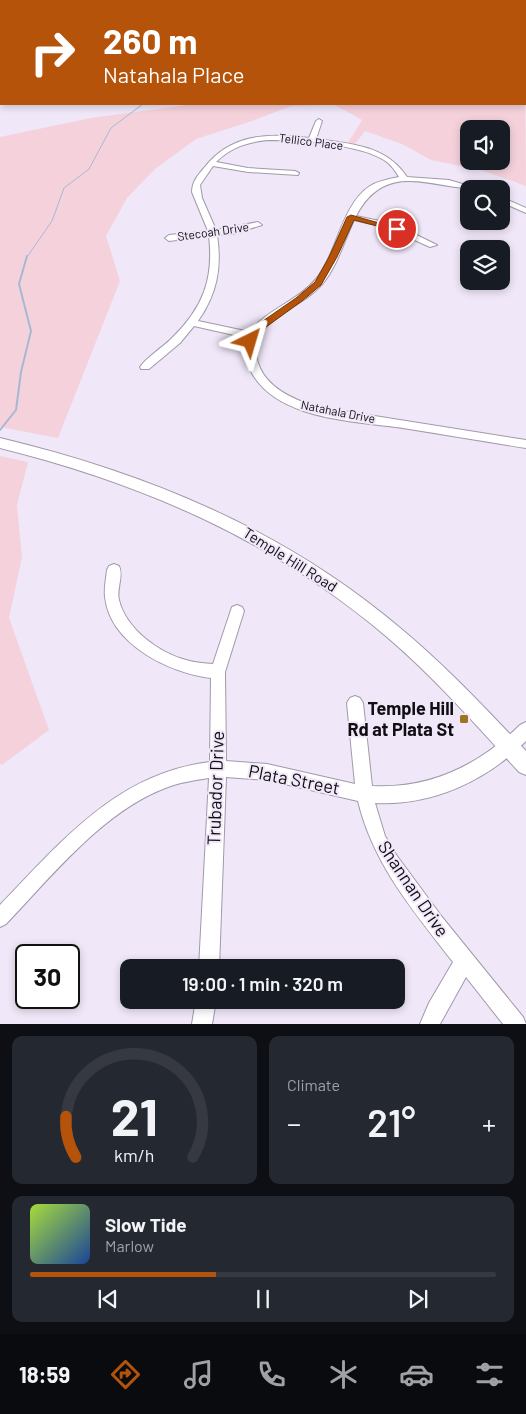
<!DOCTYPE html>
<meta charset="utf-8">
<style>
:root{--surface:#171b24;--page:#242831;--text:#f1f3f6;--muted:#9ea1a6;--line:#363941;--accent:#b45309}
body{margin:0;font-family:Barlow,sans-serif;background:var(--page);color:var(--text);height:100vh;display:flex;flex-direction:column;font-size:19px;white-space:nowrap}
*{box-sizing:border-box;margin:0}
p{font-size:16px;color:var(--muted)}
.icon{flex:none;width:28px;height:28px;fill:none;stroke:currentColor;stroke-width:2;stroke-linecap:round;stroke-linejoin:round}
.map{position:relative;height:1024px;overflow:hidden}
.drawer{display:flex;flex-direction:column;gap:12px;padding:12px;background:#0d0f14;flex:1}
.drawer>*{flex:none}
.guide{position:absolute;left:0px;top:0px;width:526px;height:105px;box-shadow:0 2px 8px #0003;background:#b45309;color:#fff;overflow:hidden}
.controls{position:absolute;left:460px;top:120px;display:grid;gap:10px}
.controls a{display:grid;place-items:center;width:50px;height:50px;border-radius:10px;background:var(--surface);box-shadow:0 2px 8px #0003;font-size:25px}
.speed{position:absolute;left:15px;top:944px;display:flex;gap:10px;font-size:25px;font-weight:700;text-align:center}
.speed>*{display:grid;place-content:center;width:65px;height:65px;border-radius:50%;background:var(--surface);box-shadow:0 2px 8px #0003;line-height:1}
.speed .limit{border:2px solid #111;border-radius:8px;background:#fff;color:#111}
.pin{position:absolute;display:grid;place-items:center;width:42px;height:42px;color:#fff;margin:-21px;border:2px solid #fff;border-radius:50%;box-shadow:0 1px 5px #0007}
.me{position:absolute;width:55px;margin:-28px;rotate:40deg;stroke-linejoin:round;filter:drop-shadow(0 0 4px #0008)}
.turn{display:flex;align-items:center;gap:18px;height:105px;padding:0 20px;font-size:22px}
.turn .icon{width:65px;height:65px;stroke-width:2.5}
.turn b{display:block;font-size:35px;line-height:42px}
.big{font-size:38px;font-weight:600;line-height:1.1}
.drawer .tile{flex:1;display:flex;flex-direction:column;justify-content:center;gap:8px;min-width:0;padding:0 18px;border-radius:10px;background:var(--page)}
.drawer .dial{align-items:center;gap:0}
.dial svg{height:130px;overflow:visible;fill:none;stroke:var(--line);stroke-width:7;stroke-linecap:round;text-anchor:middle}
.dial text{fill:var(--text);stroke:none}
.song{display:flex;align-items:center;gap:15px}
.cover{width:60px;height:60px;border-radius:8px;background:linear-gradient(135deg,hsl(80 70% 55%),hsl(220 70% 35%))}
.played{height:5px;border-radius:2px;background:linear-gradient(90deg,var(--accent) 40%,var(--line) 40%)}
.keys{display:flex;justify-content:space-around;direction:ltr}
.heat{display:flex;justify-content:space-between;align-items:center;font-size:28px;direction:ltr}
.drawer .tiles{flex:1;display:grid;gap:12px;grid-template-columns:1fr 1fr}
.tile:last-child{grid-column:span 2}
.trip{position:absolute;left:120px;top:959px;width:285px;height:50px;border-radius:10px;background:var(--surface);box-shadow:0 2px 8px #0003;font-weight:600;line-height:50px;text-align:center}
.tab-bar{display:flex;height:80px;justify-content:space-around;align-items:center;background:#090b0e;color:var(--muted)}
.tab-bar .icon{width:35px;height:35px}
.tab-bar .current{color:var(--accent)}
.tab-bar b{font-size:22px;color:var(--text)}
.map>svg:first-child{display:block}
.green{fill:#f5d2db;fill-rule:evenodd}
.lines{fill:none;stroke-linecap:round;stroke-linejoin:round}
.stream-far1{stroke:#a6b8d2;stroke-width:1}
.stream{stroke:#a6b8d2;stroke-width:2}
.minor-casing{stroke:#a199a9;stroke-width:2}
.major-casing{stroke:#a199a9;stroke-width:2}
.minor{fill:#fff;fill-rule:evenodd}
.major{fill:#fff;fill-rule:evenodd}
.route{fill:#b45309;stroke:#753606}
.poi-dot{fill:#9c7522;stroke:#f0e7f8;stroke-width:2}
.labels{text-anchor:middle;stroke-width:4;stroke-linejoin:round;paint-order:stroke}
.far-street-label{font-size:12px;fill:#100d13;stroke:#f0e7f8}
.street-label{font-size:15px;fill:#100d13;stroke:#f0e7f8}
.near-poi-label{font-size:18px;font-weight:bold;fill:#100d13;stroke:#f0e7f8;text-anchor:end}
.near-street-label{font-size:18px;fill:#100d13;stroke:#f0e7f8}
</style>
<div class="map">
<svg width="526" height="1024" viewBox="0 0 526 1024">
<rect width="100%" height="100%" fill="#f0e7f8"/>
<g class="green">
<path d="M525,60l1,126 -45,-16 -50,-10 -29,-16 -37,-13 -10,13 -7,-1 14,-23 -27,-15 -44,1 -39,15 -56,18 -41,30 -28,29 -21,38 14,45 -62,157 -58,-11v-290l91,-19 104,-14h330zM469,129h32v32h-32z"/>
<polygon points="0,456 28,462 17,505 22,557 9,618 49,730 2,765 0,764"/>
</g>
<g class="lines">
<g class="stream-far1">
<polyline points="472,0 474,1"/>
<polyline points="441,1 444,0"/>
<polyline points="27,257 52,221 64,188 89,169 111,128 143,104"/>
</g>
<polyline class="stream" points="0,430 16,410 21,372 31,331 19,284 27,256"/>
<g class="minor-casing">
<g id="minor">
<polygon points="266,0 277,0 278,1 268,1"/>
<rect x="0" y="5" width="1" height="4"/>
<path d="M319,119l3,2 -6,18c35,5 70,6 91,38l42,3 30,9c-47,0 -93,-30 -123,27l38,8 43,21 -7,2 -42,-19 -34,-8c-10,21 -16,44 -30,62 -22,29 -85,39 -64,86 10,22 37,33 58,39l208,33v8c-39,-6 -78,-13 -117,-19 -48,-8 -137,-7 -160,-62 -3,-8 -6,-21 -2,-29l-53,-12 -14,17 -31,26h-8l-1,-2c8,-11 22,-19 32,-29 31,-30 42,-59 37,-102l-40,5 -4,-3 4,-3 39,-4 -16,-39c0,-10 6,-17 12,-24 27,-35 65,-35 105,-30l7,-17zM268,140c30,0 95,4 119,22 5,4 9,10 12,15 -10,2 -21,4 -29,9 -29,19 -33,68 -54,93 -18,22 -49,30 -66,53l-52,-11c19,-27 24,-53 19,-86l16,-1 29,-9 -4,-3 -42,8 -14,-32 -2,-13 13,-19 35,6 50,3 1,-2 -4,-2 -47,-3 -32,-6c15,-15 32,-20 52,-22z"/>
<polygon points="501,197 526,208 526,213 501,202"/>
<path d="M114,564l5,2c5,10 -3,23 0,34 7,29 40,53 67,60 9,3 18,3 27,4l19,-57 5,-2 5,2 2,4 -19,61 1,89 41,3 88,20 -8,-81 3,-5 5,-2 5,2 3,5 9,83c59,3 107,-21 148,-61l6,-3v19c-40,40 -94,65 -151,62l10,33 12,20 45,61 81,100 3,7h-23l-37,-47 -26,47h-20l9,-21 24,-41c-39,-50 -80,-98 -95,-161l-91,-21 -41,-3 -7,191h-20l10,-190c-13,2 -28,4 -41,9 -64,23 -116,89 -162,137l-6,3v-22c61,-63 117,-132 210,-143l1,-84c-42,-5 -101,-34 -106,-81 -1,-9 1,-18 2,-27l2,-4z"/>
<polygon points="196,1000 216,1000 212,1024 192,1024"/>
</g>
</g>
<g class="major-casing">
<path id="major" d="M0,438c146,35 283,91 399,189 46,38 86,81 127,124v24l-7,-3c-42,-46 -84,-94 -132,-135 -114,-97 -243,-153 -387,-189z"/>
</g>
<use href="#minor" class="minor"/>
<use href="#major" class="major"/>
</g>
<polygon class="route" points="351,215 400,229 397,231 354,220 337,257 321,285 302,301 266,327 254,343 247,343 246,341 260,323 296,298 315,282 329,257 347,217"/>
<rect class="poi-dot" x="459" y="714" width="10" height="10" rx="2.5"/>
<g class="labels">
<g class="far-street-label">
<text transform="translate(311 142) rotate(7)" y="4">Tellico Place</text>
<text transform="translate(213 232) rotate(-8)" y="4">Stecoah Drive</text>
<text transform="translate(338 412) rotate(11)" y="4">Natahala Drive</text>
</g>
<g class="street-label">
<text transform="translate(290 560) rotate(32)" y="5">Temple Hill Road</text>
</g>
<g class="near-poi-label">
<text x="454" y="715">Temple Hill<tspan x="454" dy="21">Rd at Plata St</tspan></text>
</g>
<g class="near-street-label">
<text transform="translate(294 780) rotate(11)" y="6">Plata Street</text>
<text transform="translate(216 788) rotate(-88)" y="6">Trubador Drive</text>
<text transform="translate(413 889) rotate(56)" y="6">Shannan Drive</text>
</g>
</g>
</svg>
<div class="controls">
<a><svg class="icon" aria-label="sound" viewBox="0 0 24 24"><path d="M4 9h4l5-4v14l-5-4H4zM17 9q2 3 0 6"/></svg></a>
<a><svg class="icon" aria-label="search" viewBox="0 0 24 24"><circle cx="10" cy="10" r="6"/><path d="M15 15l6 6"/></svg></a>
<a><svg class="icon" aria-label="layers" viewBox="0 0 24 24"><path d="M12 4l9 5-9 5-9-5zM3 14l9 5 9-5"/></svg></a>
</div>
<div class="speed"><div class="limit">30</div></div>
<div class="pin" style="left:397px;top:229px;background:#d93025"><svg class="icon" aria-label="arrive" viewBox="0 0 24 24"><path d="M6 21V4h12l-3 4 3 4H6"/></svg></div>
<svg class="me" style="left:250px;top:341px" viewBox="-20 -20 40 40"><path d="M0-17L14 15 0 8-14 15z" fill="#b45309" stroke="#fff" stroke-width="4"/></svg>
<div class="trip">19:00 · 1 min · 320 m</div>
<div class="guide">
<div class="turn"><svg class="icon" aria-label="right" viewBox="0 0 24 24"><path d="M7 20v-9h11M14 6l5 5-5 5"/></svg><div><b>260 m</b>Natahala Place</div></div>
</div>
</div>
<section class="drawer">
<div class="tiles">
<div class="tile dial"><svg viewBox="0 0 100 80">
<path d="M14 69A42 42 0 1 1 86 69"/>
<path d="M14 69A42 42 0 0 1 8 44" stroke="#b45309"/>
<text x="50" y="56" font-size="32" font-weight="700">21</text>
<text x="50" y="72" font-size="11">km/h</text>
</svg></div>
<div class="tile"><p>Climate</p>
<div class="heat"><a>−</a><b class="big">21°</b><a>+</a></div>
</div>
<div class="tile">
<div class="song"><i class="cover"></i><div><b>Slow Tide</b><p>Marlow</p></div></div>
<div class="played"></div>
<div class="keys"><svg class="icon" aria-label="previous" viewBox="0 0 24 24"><path d="M18 5L8 12l10 7zM5 5v14"/></svg><svg class="icon" aria-label="pause" viewBox="0 0 24 24"><path d="M8 5v14M16 5v14"/></svg><svg class="icon" aria-label="next" viewBox="0 0 24 24"><path d="M6 5l10 7-10 7zM19 5v14"/></svg></div>
</div>
</div>
</section>
<nav class="tab-bar">
<b>18:59</b>
<svg class="icon current" aria-label="directions" viewBox="0 0 24 24"><path d="M12 3l9 9-9 9-9-9zM9 14v-3h6M13 9l2 2-2 2"/></svg>
<svg class="icon" aria-label="music" viewBox="0 0 24 24"><path d="M9 18V5l10-2v13"/><circle cx="6" cy="18" r="3"/><circle cx="16" cy="16" r="3"/></svg>
<svg class="icon" aria-label="phone" viewBox="0 0 24 24"><path d="M5 4h4l2 5-3 2q2 4 5 5l2-3 5 2v4C11 20 4 13 5 4z"/></svg>
<svg class="icon" aria-label="climate" viewBox="0 0 24 24"><path d="M12 3v18M4 7l16 10M4 17L20 7"/></svg>
<svg class="icon" aria-label="car" viewBox="0 0 24 24"><path d="M5 17H2v-5l4-1 3-4h7l3 4 3 1v5h-3M9 17h6M6 11h13"/><circle cx="7" cy="17" r="2"/><circle cx="17" cy="17" r="2"/></svg>
<svg class="icon" aria-label="filters" viewBox="0 0 24 24"><path d="M4 7h16M4 17h16"/><circle cx="9" cy="7" r="2"/><circle cx="15" cy="17" r="2"/></svg>
</nav>
